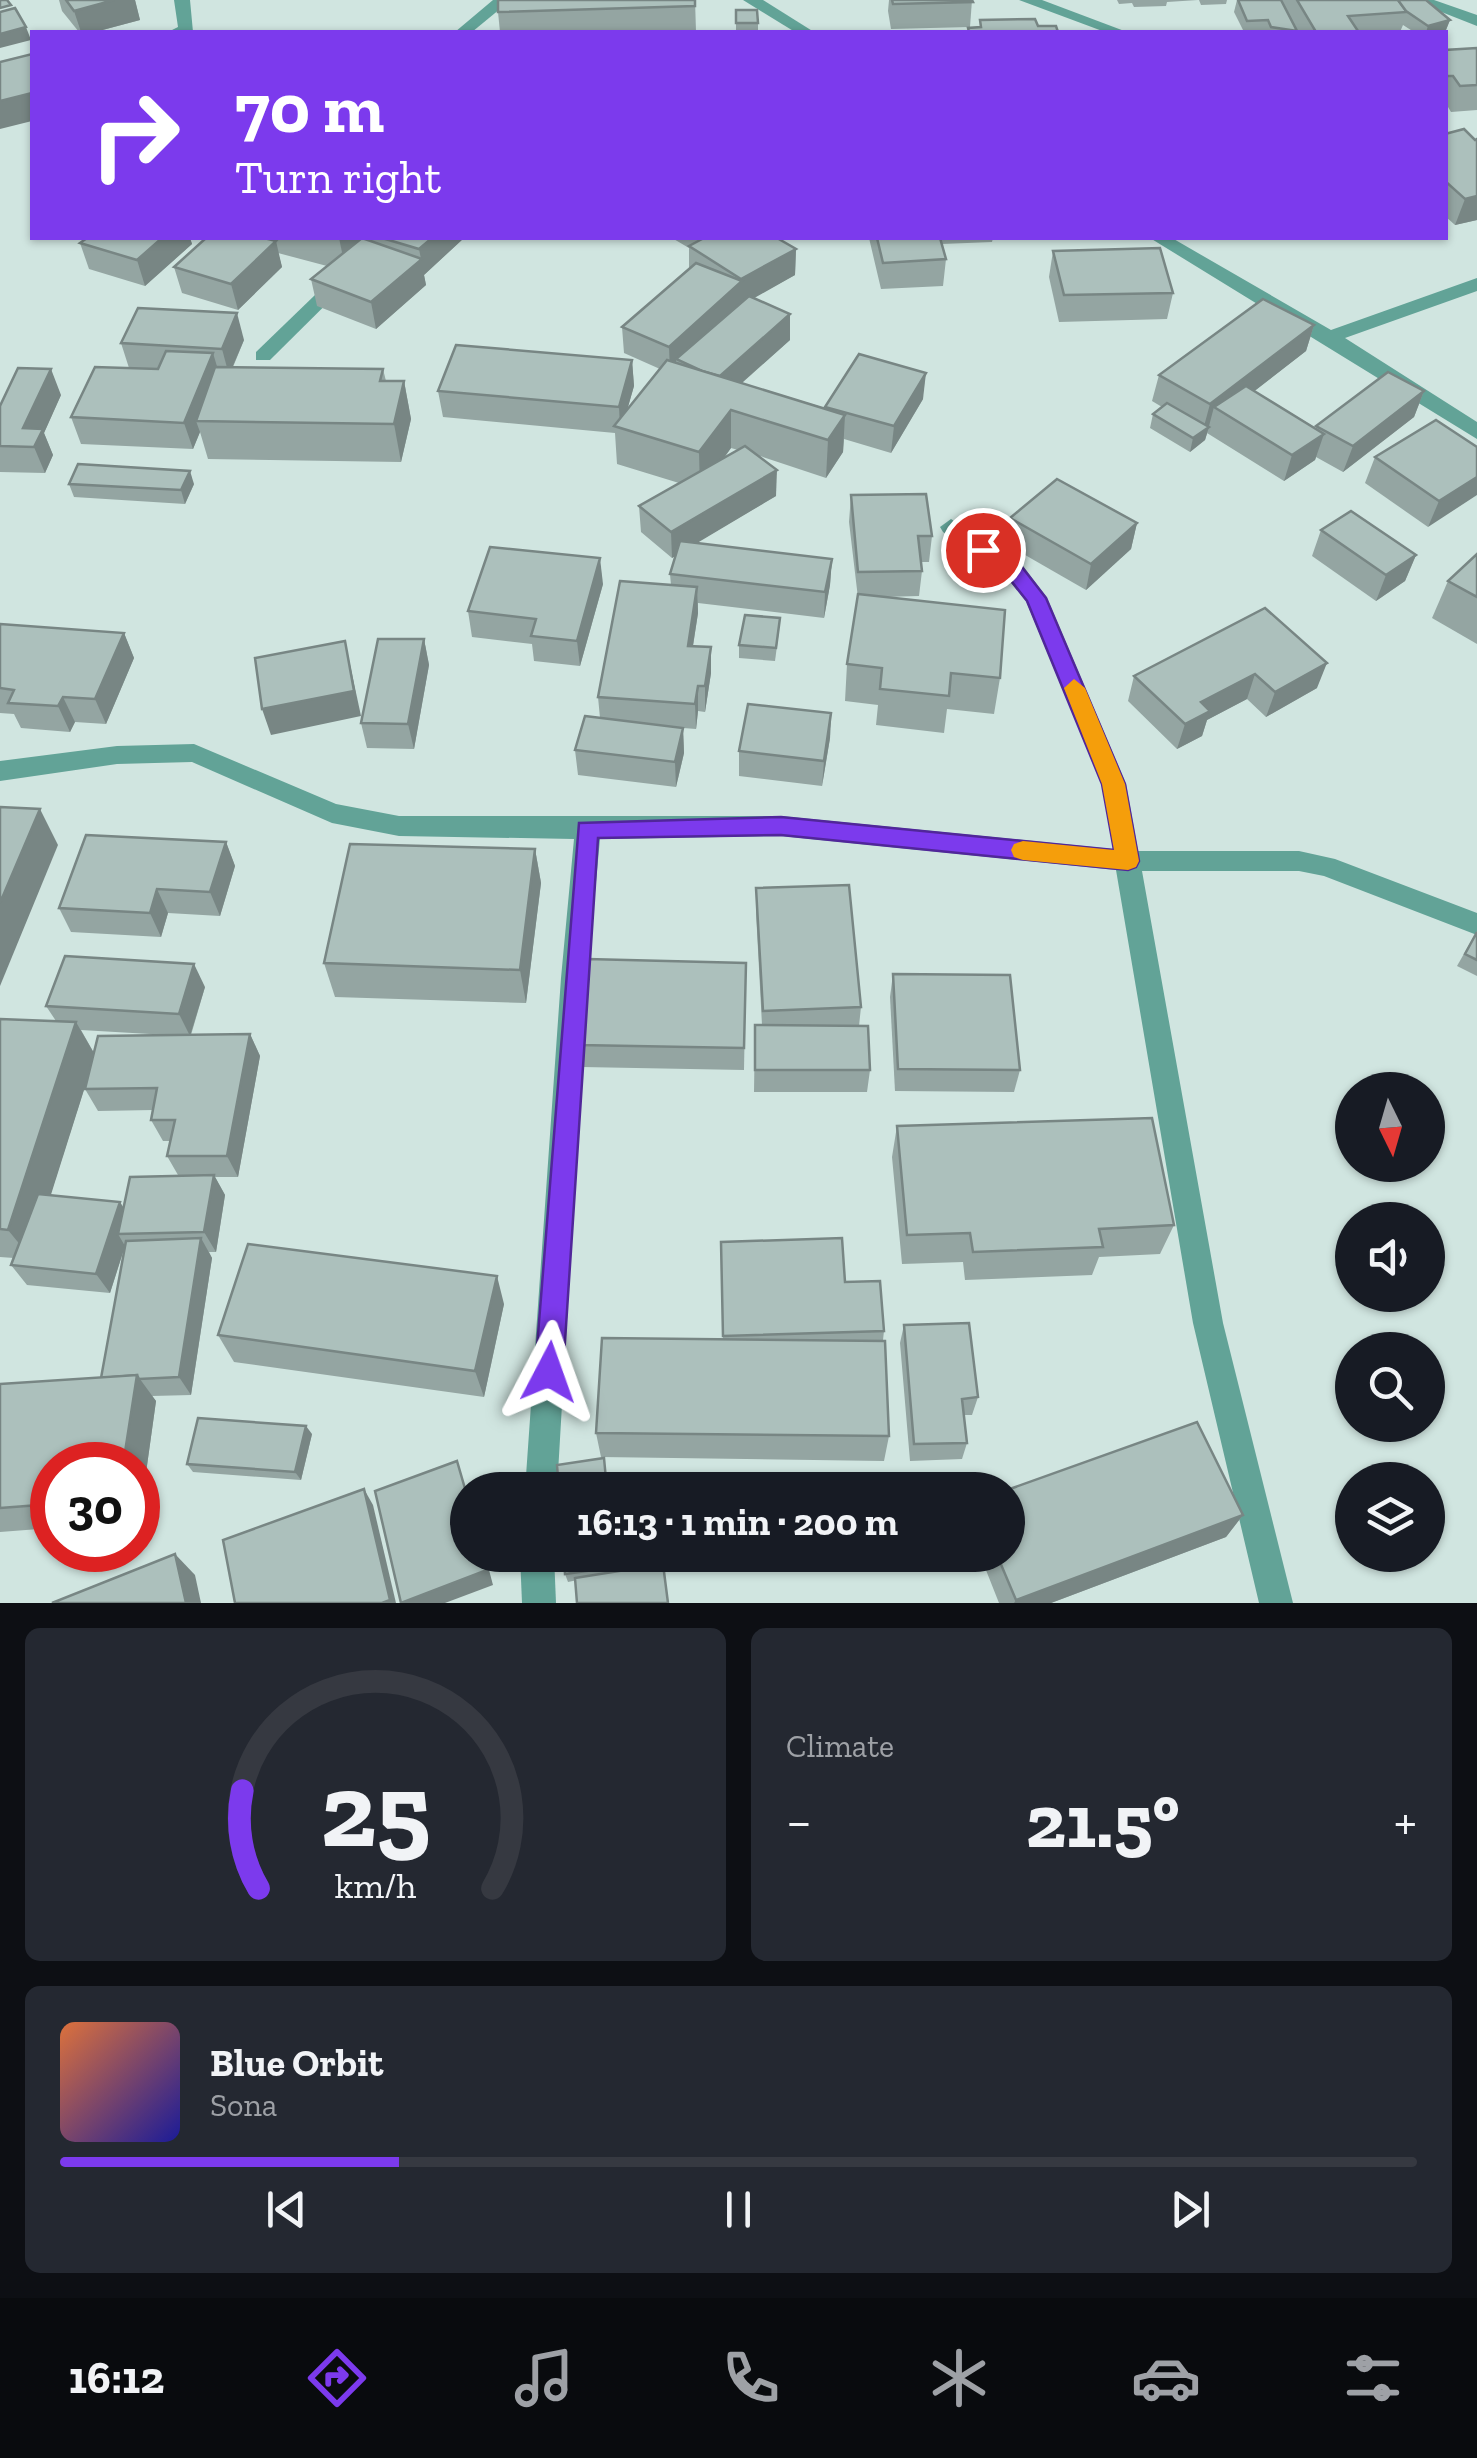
<!DOCTYPE html>
<meta charset="utf-8">
<style>
:root{--surface:#171b24;--page:#242831;--text:#f1f3f6;--muted:#9ea1a6;--line:#363941;--accent:#7c3aed}
body{margin:0;font-family:"Zilla Slab",serif;background:var(--page);color:var(--text);height:100vh;display:flex;flex-direction:column;font-size:38px;white-space:nowrap}
*{box-sizing:border-box;margin:0}
p{font-size:32px;color:var(--muted)}
.icon{flex:none;width:55px;height:55px;fill:none;stroke:currentColor;stroke-width:2;stroke-linecap:round;stroke-linejoin:round}
.map{position:relative;height:1603px;overflow:hidden}
.side{display:flex;flex-direction:column;gap:25px;padding:25px;background:#0d0f14;flex:1}
.side>*{flex:none}
.guide{position:absolute;left:30px;top:30px;width:1418px;height:210px;border-radius:0px;box-shadow:0 2px 8px #0004;background:#7c3aed;color:#fff;overflow:hidden}
.needle{width:65px;rotate:175deg}
.controls{position:absolute;left:1335px;top:1072px;display:grid;gap:20px}
.controls a{display:grid;place-items:center;width:110px;height:110px;border-radius:50%;background:var(--surface);box-shadow:0 2px 8px #0004;font-size:50px}
.speed{position:absolute;left:30px;top:1442px;display:flex;gap:20px;font-size:50px;font-weight:700;text-align:center}
.speed>*{display:grid;place-content:center;width:130px;height:130px;border-radius:50%;background:var(--surface);box-shadow:0 2px 8px #0004;line-height:1}
.speed .limit{border:15px solid #d22;background:#fff;color:#111}
.pin{position:absolute;display:grid;place-items:center;width:85px;height:85px;color:#fff;margin:-42px;border:5px solid #fff;border-radius:50%;box-shadow:0 2px 10px #0007}
.me{position:absolute;width:110px;margin:-55px;rotate:4deg;stroke-linejoin:round;filter:drop-shadow(0 0 8px #0008)}
.turn{display:flex;align-items:center;gap:35px;height:210px;padding:0 40px;font-size:45px}
.turn .icon{width:130px;height:130px;stroke-width:2.5}
.turn b{display:block;font-size:70px;line-height:85px}
.big{font-size:75px;font-weight:700;line-height:1.1}
.side .card{flex:1;display:flex;flex-direction:column;justify-content:center;gap:15px;min-width:0;padding:0 35px;border-radius:15px;background:var(--page)}
.side .dial{align-items:center;gap:0}
.dial svg{height:260px;overflow:visible;fill:none;stroke:var(--line);stroke-width:7;stroke-linecap:round;text-anchor:middle}
.dial text{fill:var(--text);stroke:none}
.song{display:flex;align-items:center;gap:30px}
.cover{width:120px;height:120px;border-radius:15px;background:linear-gradient(135deg,hsl(20 70% 55%),hsl(240 70% 35%))}
.played{height:10px;border-radius:5px;background:linear-gradient(90deg,var(--accent) 25%,var(--line) 25%)}
.keys{display:flex;justify-content:space-around;direction:ltr}
.heat{display:flex;justify-content:space-between;align-items:center;font-size:55px;direction:ltr}
.side .tiles{flex:1;display:grid;gap:25px;grid-template-columns:1fr 1fr}
.card:last-child{grid-column:span 2}
.trip{position:absolute;left:450px;top:1472px;width:575px;height:100px;border-radius:50px;background:var(--surface);box-shadow:0 2px 8px #0004;font-weight:700;line-height:100px;text-align:center}
.dock{display:flex;height:160px;justify-content:space-around;align-items:center;background:#090b0e;color:var(--muted)}
.dock .icon{width:70px;height:70px}
.dock .current{color:var(--accent)}
.dock b{font-size:45px;color:var(--text)}
.map>svg:first-child{display:block}
.lines{fill:none;stroke-linecap:round;stroke-linejoin:round}
.minor{fill:#62a397;fill-rule:evenodd}
.wall{fill:#94a5a2;fill-rule:evenodd}
.shaded-wall{fill:#788684}
.building{fill:#acc0bc;stroke:#788684;stroke-width:2.5}
.route{fill:#7c3aed;stroke:#51269a;stroke-width:2.5}
.slow{fill:#f59e0b}
</style>
<div class="map">
<svg width="1477" height="1603" viewBox="0 0 1477 1603">
<rect width="100%" height="100%" fill="#d0e5e0"/>
<g class="lines">
<g class="minor">
<polygon points="174,0 190,0 193,32 168,32 178,27"/>
<polygon points="493,0 511,0 472,32 455,32"/>
<polygon points="743,0 763,0 814,32 795,32"/>
<polygon points="1019,0 1042,0 1127,32 1105,32"/>
<polygon points="1411,0 1434,0 1477,15 1477,26"/>
<polygon points="374,238 393,238 270,360 256,360 256,352"/>
<polygon points="1150,238 1172,238 1331,330 1477,278 1477,291 1345,338 1477,422 1477,439"/>
<polygon points="951,519 1023,566 1047,598 1126,784 1138,851 1299,851 1335,859 1477,913 1477,935 1324,876 1299,871 1142,871 1223,1323 1293,1603 1259,1603 1193,1323 1116,870 781,836 600,839 587,978 557,1490 525,1490 561,978 574,839 399,836 332,823 192,762 117,764 0,781 0,761 117,746 194,744 336,804 399,816 781,816 1113,849 1102,784 1026,601 1007,578 943,532 940,527"/>
<polygon points="520,1555 554,1555 556,1603 522,1603"/>
</g>
</g>
<g class="wall">
<polygon points="59,0 135,0 140,20 95,32 79,32 62,11"/>
<polygon points="695,0 696,31 500,32 498,12"/>
<polygon points="889,0 972,0 970,27 891,29 888,11"/>
<polygon points="1117,0 1198,0 1167,2 1166,6 1134,7 1132,3 1119,4"/>
<polygon points="1199,0 1227,0 1226,4 1201,5"/>
<polygon points="1237,0 1426,0 1450,20 1445,33 1414,32 1403,25 1400,32 1244,32 1234,12"/>
<polygon points="736,10 758,23 758,32 736,32"/>
<polygon points="1477,48 1477,110 1451,112 1445,102 1445,50"/>
<polygon points="1445,134 1475,140 1477,220 1455,225 1445,216"/>
<polygon points="87,238 190,238 192,244 145,286 89,269 80,243"/>
<polygon points="206,238 464,238 424,275 426,285 376,329 317,306 311,279 327,266 278,253 282,267 238,310 182,293 174,267"/>
<path d="M672,238h105l19,11 -1,26 -42,23 37,16v26l-48,43 83,25v-1l98,-8 -32,54 -47,-14 -1,13 -17,26 -66,-22 16,40 -80,47 136,16 -2,26 -6,33 -126,-15v10l-5,33 18,27 -6,39 -7,-1 -2,18 -13,-1 1,25 -8,34 -98,-12 -3,-25 25,-32 -2,-21 73,-112 -1,-11 6,-19 -4,3 -31,-26 -2,-26 40,-23 -62,-19 -2,-31 -172,-16 -5,-26 194,-31 2,26 -7,24 33,-41 -36,-16 -2,-26 67,-59v-20zM731,448l7,2 -14,8z"/>
<polygon points="869,238 993,238 992,242 942,244 946,259 943,286 881,289"/>
<polygon points="1053,251 1173,293 1167,319 1059,322 1049,277"/>
<polygon points="1314,325 1306,351 1254,391 1316,428 1316,426 1424,391 1414,417 1343,472 1316,457 1315,460 1284,481 1207,433 1209,426 1205,440 1190,452 1150,428 1153,414 1162,407 1152,401 1159,375"/>
<polygon points="244,340 233,367 383,369 386,381 404,381 411,419 401,462 208,459 200,432 193,449 81,444 71,417 129,368 121,343"/>
<polygon points="61,395 44,433 53,455 45,473 0,472 0,406"/>
<polygon points="1477,447 1428,527 1365,483 1375,457"/>
<polygon points="69,484 194,484 185,504 74,497"/>
<polygon points="851,495 932,536 929,562 921,562 922,571 919,596 883,597 1000,678 994,714 947,709 944,733 876,725 878,705 845,701 847,664 858,598 849,522"/>
<polygon points="1010,518 1137,523 1131,549 1086,590 1006,544"/>
<polygon points="1321,530 1416,555 1405,581 1376,601 1312,556"/>
<polygon points="1477,554 1477,644 1432,618 1448,581"/>
<polygon points="603,584 580,666 534,661 532,644 472,637 468,611"/>
<polygon points="1265,608 1317,688 1266,717 1247,699 1207,720 1202,736 1177,749 1128,701 1134,676"/>
<polygon points="0,624 124,633 134,658 106,724 75,722 70,732 21,728 14,714 0,713"/>
<polygon points="779,631 775,661 739,658 739,645"/>
<polygon points="424,639 429,665 414,749 367,748 361,723"/>
<polygon points="831,713 830,738 822,786 739,776 739,751"/>
<polygon points="226,842 235,866 220,916 168,913 161,937 71,932 59,908"/>
<polygon points="535,849 541,883 526,1003 335,997 324,963"/>
<polygon points="756,888 861,1007 859,1026 870,1070 867,1092 754,1092 755,1025 762,1025 756,912"/>
<polygon points="1477,931 1477,976 1457,966"/>
<polygon points="746,963 744,1070 582,1067 579,1045"/>
<polygon points="893,974 1020,1070 1014,1092 895,1091 890,997"/>
<path d="M205,987l-14,48 59,-1 10,22 -22,121h-23l10,18 -9,57h-7l3,6 -21,137 -39,1 4,5 -17,122h-1v-58h-86v63l-52,4v-148l101,-6 24,-132 -15,47 -83,-8 -16,-20 3,-7 -14,-1v-238l56,2 -10,-15zM81,1030l86,5 -73,18zM88,1077l-3,12 13,22 55,-1 -2,10 12,21h8l-4,15 11,19 -55,33 -3,-6 -70,-6z"/>
<polygon points="897,1126 1174,1225 1160,1254 1099,1257 1092,1275 965,1280 963,1262 902,1264 892,1157"/>
<polygon points="721,1242 845,1282 884,1331 883,1340 889,1436 884,1461 601,1457 596,1433 723,1339"/>
<polygon points="504,1304 484,1397 234,1362 218,1335"/>
<polygon points="904,1325 978,1397 972,1415 964,1415 967,1443 962,1459 910,1461 900,1343"/>
<polygon points="312,1434 301,1480 193,1472 187,1464"/>
<polygon points="1243,1515 1226,1537 1051,1603 999,1603 980,1555 1008,1555"/>
<polygon points="614,1555 616,1572 568,1582 565,1574"/>
</g>
<g class="shaded-wall">
<polygon points="114,0 135,0 140,20 95,32 81,32 74,11"/>
<polygon points="1450,20 1445,32 1426,32 1428,26"/>
<polygon points="26,27 31,40 0,48 0,34"/>
<polygon points="32,93 32,121 0,129 0,101"/>
<polygon points="1477,196 1477,220 1455,225 1465,199"/>
<polygon points="162,238 190,238 192,244 145,286 137,260"/>
<polygon points="339,238 367,238 369,247 346,271"/>
<polygon points="432,238 464,238 424,275 426,285 376,329 371,302 421,259 419,249"/>
<polygon points="276,241 282,267 238,310 231,284"/>
<polygon points="796,249 795,275 742,305 676,359 676,367 670,373 669,347 741,282 741,279"/>
<polygon points="237,313 244,340 229,375 222,349"/>
<polygon points="790,314 790,340 718,404 718,378"/>
<polygon points="1314,325 1306,351 1225,414 1214,407 1209,426 1203,430 1210,404"/>
<polygon points="213,353 221,380 196,421 200,432 193,449 184,423"/>
<polygon points="632,360 634,386 622,428 620,428 619,407"/>
<polygon points="51,369 61,395 44,433 53,455 45,473 34,447 23,428"/>
<polygon points="926,373 923,399 891,453 894,426"/>
<polygon points="404,381 411,419 401,462 394,424"/>
<polygon points="1424,391 1414,417 1343,472 1353,446"/>
<polygon points="731,410 731,448 700,490 699,452"/>
<polygon points="845,415 843,452 826,478 828,440"/>
<polygon points="1209,427 1205,440 1190,452 1193,438"/>
<polygon points="1324,434 1315,460 1284,481 1292,455"/>
<polygon points="777,470 776,496 672,558 671,532"/>
<polygon points="190,471 194,484 185,504 181,490"/>
<polygon points="1477,477 1477,495 1428,527 1439,501"/>
<polygon points="1137,523 1131,549 1086,590 1091,564"/>
<polygon points="1416,555 1405,581 1376,601 1386,575"/>
<polygon points="600,558 603,584 580,666 577,641"/>
<polygon points="832,559 830,585 824,618 825,592"/>
<polygon points="697,587 698,613 689,671 688,646"/>
<polygon points="124,633 134,658 106,724 95,699"/>
<polygon points="424,639 429,665 414,749 408,724"/>
<polygon points="345,641 361,716 271,735 262,709"/>
<polygon points="711,647 711,673 705,712 705,686"/>
<polygon points="1327,663 1317,688 1266,717 1275,692"/>
<polygon points="1255,674 1247,699 1207,720 1202,736 1177,749 1185,724 1201,702"/>
<polygon points="698,686 698,711 696,729 695,704"/>
<polygon points="63,697 75,722 70,732 58,706"/>
<polygon points="831,713 830,738 822,786 824,761"/>
<polygon points="683,728 684,753 676,787 675,762"/>
<polygon points="40,809 58,845 0,986 0,903"/>
<polygon points="226,842 235,866 220,916 210,892"/>
<polygon points="535,849 541,883 526,1003 520,970"/>
<polygon points="157,889 168,913 161,937 150,913"/>
<polygon points="194,964 205,987 190,1036 179,1014"/>
<polygon points="76,1022 95,1055 31,1258 8,1230"/>
<polygon points="250,1034 260,1056 238,1177 227,1156"/>
<polygon points="214,1175 225,1195 216,1252 204,1232"/>
<polygon points="120,1202 133,1223 118,1234 125,1246 110,1293 96,1274"/>
<polygon points="201,1238 212,1258 191,1395 179,1377"/>
<polygon points="497,1276 504,1304 484,1397 475,1371"/>
<polygon points="137,1375 156,1401 139,1523 138,1521 138,1465 123,1465"/>
<polygon points="306,1426 312,1434 301,1480 295,1472"/>
<polygon points="364,1489 373,1505 396,1603 382,1603"/>
<polygon points="1243,1515 1226,1537 1051,1603 1014,1603 1016,1600"/>
<polygon points="175,1554 195,1575 201,1603 186,1603"/>
<polygon points="482,1555 485,1555 493,1585 445,1603 401,1603"/>
</g>
<g class="building">
<polygon points="0,0 7,0 11,5 0,8"/>
<polygon points="66,0 114,0 74,11"/>
<polygon points="498,0 695,0 695,6 498,12"/>
<polygon points="892,0 972,0 973,2 893,4"/>
<polygon points="1238,0 1281,0 1297,31 1271,27 1268,20 1247,21"/>
<polygon points="1297,0 1398,0 1407,12 1348,16 1358,31 1316,32"/>
<polygon points="1398,0 1426,0 1450,20 1428,26 1406,11"/>
<polygon points="15,8 26,27 0,34 0,12"/>
<polygon points="736,10 757,10 758,23 736,23"/>
<polygon points="1035,19 1038,26 1056,26 1058,32 969,32 968,28 981,27 980,20"/>
<polygon points="1477,48 1477,85 1460,86 1453,76 1445,76 1445,50"/>
<polygon points="32,54 32,93 0,101 0,62"/>
<polygon points="1464,129 1475,140 1477,139 1477,196 1465,199 1445,181 1445,134"/>
<polygon points="87,238 162,238 137,260 80,243"/>
<polygon points="206,238 264,238 276,241 231,284 174,267"/>
<polygon points="362,238 422,259 371,302 311,279"/>
<polygon points="382,238 432,238 419,249"/>
<polygon points="704,238 777,238 796,249 741,279 689,246"/>
<polygon points="877,238 940,238 946,259 883,263"/>
<polygon points="1160,248 1173,293 1064,295 1053,251"/>
<polygon points="696,263 742,281 669,347 622,327"/>
<polygon points="749,296 790,314 720,376 702,371 676,359"/>
<polygon points="1263,299 1314,325 1210,404 1159,375"/>
<polygon points="138,308 237,313 222,349 121,343"/>
<polygon points="456,345 632,360 619,407 438,391"/>
<polygon points="166,351 213,353 184,423 71,417 95,367 158,369"/>
<polygon points="859,354 926,373 894,426 825,407"/>
<polygon points="667,360 845,415 828,440 731,410 699,452 614,426"/>
<polygon points="215,367 383,369 380,381 404,381 394,424 196,421"/>
<polygon points="18,368 51,369 23,428 43,429 34,447 0,446 0,406"/>
<polygon points="1388,372 1424,391 1353,446 1316,426"/>
<polygon points="1246,386 1324,434 1292,455 1214,407"/>
<polygon points="1167,403 1209,427 1193,438 1153,414"/>
<polygon points="1436,420 1477,447 1477,477 1439,501 1375,457"/>
<polygon points="745,446 777,470 671,532 639,506"/>
<polygon points="78,464 190,471 181,490 69,484"/>
<polygon points="1057,479 1137,523 1091,564 1010,518"/>
<polygon points="926,494 932,536 918,536 922,571 858,572 851,495"/>
<polygon points="1351,511 1416,555 1386,575 1321,530"/>
<polygon points="680,541 832,559 825,592 670,574"/>
<polygon points="490,547 600,558 577,641 531,636 536,619 468,611"/>
<polygon points="1477,554 1477,597 1448,581"/>
<polygon points="620,581 697,587 688,646 711,647 705,686 698,686 695,704 598,697"/>
<polygon points="858,594 1005,610 1000,678 951,673 949,696 880,689 882,668 847,664"/>
<polygon points="1265,608 1327,663 1275,692 1255,674 1201,702 1210,711 1185,724 1134,676"/>
<polygon points="745,615 780,618 776,648 739,645"/>
<polygon points="0,624 124,633 95,699 63,697 58,706 8,703 14,690 0,688"/>
<polygon points="378,639 424,639 408,724 361,723"/>
<polygon points="345,641 354,691 262,709 255,658"/>
<polygon points="748,704 831,713 824,761 739,751"/>
<polygon points="585,716 683,728 675,762 575,750"/>
<polygon points="0,807 40,809 0,903"/>
<polygon points="86,835 226,842 210,892 157,889 150,913 59,908"/>
<polygon points="350,844 535,849 520,970 324,963"/>
<polygon points="849,885 861,1007 763,1011 756,888"/>
<polygon points="1477,932 1477,960 1465,954"/>
<polygon points="65,956 194,964 179,1014 46,1006"/>
<polygon points="587,959 746,963 744,1048 579,1045"/>
<polygon points="893,974 1010,975 1020,1070 898,1069"/>
<polygon points="0,1019 76,1022 8,1230 0,1229"/>
<polygon points="755,1025 868,1026 870,1070 755,1070"/>
<polygon points="250,1034 227,1156 167,1156 175,1120 151,1120 157,1088 85,1089 98,1036"/>
<polygon points="1152,1118 1174,1225 1099,1229 1103,1247 973,1252 970,1233 907,1235 897,1126"/>
<polygon points="214,1175 204,1232 118,1234 130,1177"/>
<polygon points="38,1194 120,1202 96,1274 11,1265"/>
<polygon points="201,1238 179,1377 139,1379 137,1375 101,1378 126,1241"/>
<polygon points="842,1238 845,1282 880,1281 884,1331 723,1336 721,1242"/>
<polygon points="248,1244 497,1276 475,1371 218,1335"/>
<polygon points="969,1323 978,1397 962,1399 967,1443 914,1444 904,1325"/>
<polygon points="602,1338 885,1341 889,1436 596,1433"/>
<polygon points="137,1375 123,1465 52,1465 52,1504 0,1508 0,1384"/>
<polygon points="198,1418 306,1426 295,1472 187,1464"/>
<polygon points="1197,1422 1243,1515 1016,1600 997,1555 1008,1555 1007,1490"/>
<polygon points="604,1458 607,1490 559,1490 557,1465"/>
<polygon points="457,1461 468,1499 468,1555 482,1555 487,1570 401,1603 375,1491"/>
<polygon points="364,1489 390,1600 382,1603 235,1603 223,1540"/>
<polygon points="175,1554 186,1603 52,1603"/>
<polygon points="564,1555 613,1555 615,1567 565,1574"/>
<polygon points="663,1564 668,1603 577,1603 575,1578"/>
</g>
<polygon class="route" points="983,543 1022,567 1046,598 1125,784 1139,861 1136,867 1128,870 781,835 598,838 563,1372 559,1382 549,1386 539,1382 535,1372 579,823 781,817 1114,850 1102,784 1027,601 1008,577 976,555 973,550"/>
<polygon class="slow" points="1074,679 1085,688 1125,784 1139,861 1136,867 1128,870 1023,860 1014,857 1011,850 1014,844 1023,841 1114,850 1102,784 1064,688"/>
</svg>
<div class="controls">
<a><svg class="needle" viewBox="-14 -14 28 28"><path d="M0-13l5 13h-10z" fill="#e53935"/><path d="M0 13l5-13h-10z" fill="#9ea1a6"/></svg></a>
<a><svg class="icon" aria-label="sound" viewBox="0 0 24 24"><path d="M4 9h4l5-4v14l-5-4H4zM17 9q2 3 0 6"/></svg></a>
<a><svg class="icon" aria-label="search" viewBox="0 0 24 24"><circle cx="10" cy="10" r="6"/><path d="M15 15l6 6"/></svg></a>
<a><svg class="icon" aria-label="layers" viewBox="0 0 24 24"><path d="M12 4l9 5-9 5-9-5zM3 14l9 5 9-5"/></svg></a>
</div>
<div class="speed"><div class="limit">30</div></div>
<div class="pin" style="left:983px;top:550px;background:#d93025"><svg class="icon" aria-label="arrive" viewBox="0 0 24 24"><path d="M6 21V4h12l-3 4 3 4H6"/></svg></div>
<svg class="me" style="left:549px;top:1372px" viewBox="-20 -20 40 40"><path d="M0-17L14 15 0 8-14 15z" fill="#7c3aed" stroke="#fff" stroke-width="4"/></svg>
<div class="trip">16:13 · 1 min · 200 m</div>
<div class="guide">
<div class="turn"><svg class="icon" aria-label="right" viewBox="0 0 24 24"><path d="M7 20v-9h11M14 6l5 5-5 5"/></svg><div><b>70 m</b>Turn right</div></div>
</div>
</div>
<section class="side">
<div class="tiles">
<div class="card dial"><svg viewBox="0 0 100 80">
<path d="M14 69A42 42 0 1 1 86 69"/>
<path d="M14 69A42 42 0 0 1 9 39" stroke="#7c3aed"/>
<text x="50" y="56" font-size="32" font-weight="700">25</text>
<text x="50" y="72" font-size="11">km/h</text>
</svg></div>
<div class="card"><p>Climate</p>
<div class="heat"><a>−</a><b class="big">21.5°</b><a>+</a></div>
</div>
<div class="card">
<div class="song"><i class="cover"></i><div><b>Blue Orbit</b><p>Sona</p></div></div>
<div class="played"></div>
<div class="keys"><svg class="icon" aria-label="previous" viewBox="0 0 24 24"><path d="M18 5L8 12l10 7zM5 5v14"/></svg><svg class="icon" aria-label="pause" viewBox="0 0 24 24"><path d="M8 5v14M16 5v14"/></svg><svg class="icon" aria-label="next" viewBox="0 0 24 24"><path d="M6 5l10 7-10 7zM19 5v14"/></svg></div>
</div>
</div>
</section>
<nav class="dock">
<b>16:12</b>
<svg class="icon current" aria-label="directions" viewBox="0 0 24 24"><path d="M12 3l9 9-9 9-9-9zM9 14v-3h6M13 9l2 2-2 2"/></svg>
<svg class="icon" aria-label="music" viewBox="0 0 24 24"><path d="M9 18V5l10-2v13"/><circle cx="6" cy="18" r="3"/><circle cx="16" cy="16" r="3"/></svg>
<svg class="icon" aria-label="phone" viewBox="0 0 24 24"><path d="M5 4h4l2 5-3 2q2 4 5 5l2-3 5 2v4C11 20 4 13 5 4z"/></svg>
<svg class="icon" aria-label="climate" viewBox="0 0 24 24"><path d="M12 3v18M4 7l16 10M4 17L20 7"/></svg>
<svg class="icon" aria-label="car" viewBox="0 0 24 24"><path d="M5 17H2v-5l4-1 3-4h7l3 4 3 1v5h-3M9 17h6M6 11h13"/><circle cx="7" cy="17" r="2"/><circle cx="17" cy="17" r="2"/></svg>
<svg class="icon" aria-label="filters" viewBox="0 0 24 24"><path d="M4 7h16M4 17h16"/><circle cx="9" cy="7" r="2"/><circle cx="15" cy="17" r="2"/></svg>
</nav>
